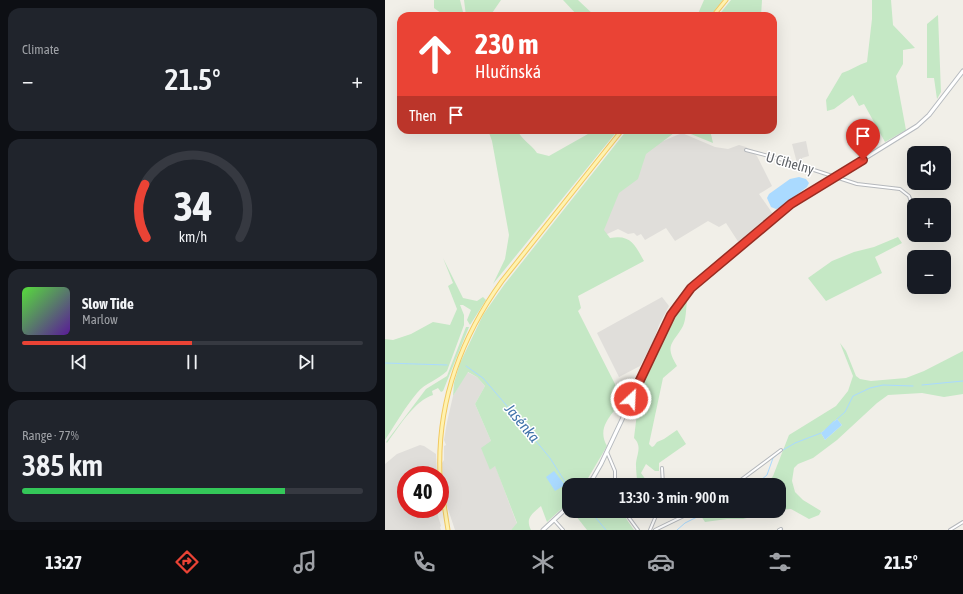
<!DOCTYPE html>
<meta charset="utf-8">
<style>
:root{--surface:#171b24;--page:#20242c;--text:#f1f3f6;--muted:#9ea1a6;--line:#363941;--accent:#ea4335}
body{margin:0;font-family:"Asap Condensed",sans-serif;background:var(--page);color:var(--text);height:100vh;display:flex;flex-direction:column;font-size:15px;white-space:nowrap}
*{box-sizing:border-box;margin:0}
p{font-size:13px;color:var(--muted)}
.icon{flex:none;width:22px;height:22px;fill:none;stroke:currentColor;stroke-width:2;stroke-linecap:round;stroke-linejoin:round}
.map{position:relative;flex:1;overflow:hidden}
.side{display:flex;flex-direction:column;gap:8px;padding:8px;background:#0d0f14;width:385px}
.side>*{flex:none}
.guide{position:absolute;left:12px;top:12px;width:380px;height:122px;border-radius:12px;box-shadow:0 4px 16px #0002;background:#ea4335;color:#fff;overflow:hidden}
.tools{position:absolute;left:522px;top:146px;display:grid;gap:8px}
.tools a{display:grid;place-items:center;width:44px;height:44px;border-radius:8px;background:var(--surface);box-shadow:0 4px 16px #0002;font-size:20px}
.speed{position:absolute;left:12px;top:466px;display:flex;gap:8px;font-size:20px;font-weight:700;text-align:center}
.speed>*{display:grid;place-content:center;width:52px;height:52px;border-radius:50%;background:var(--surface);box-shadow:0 4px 16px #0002;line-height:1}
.speed .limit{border:6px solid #d22;background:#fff;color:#111}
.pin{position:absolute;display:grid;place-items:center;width:34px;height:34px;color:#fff;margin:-41px -17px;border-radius:50% 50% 50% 0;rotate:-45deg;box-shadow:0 0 4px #0007}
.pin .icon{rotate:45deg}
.me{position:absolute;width:44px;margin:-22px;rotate:25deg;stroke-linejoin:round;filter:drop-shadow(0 0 3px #0008)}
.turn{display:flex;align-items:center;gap:14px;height:84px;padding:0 12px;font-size:18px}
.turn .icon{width:52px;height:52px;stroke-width:2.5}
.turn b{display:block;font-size:28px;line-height:34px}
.then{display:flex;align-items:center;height:38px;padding:0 12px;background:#0003;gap:8px;font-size:15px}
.big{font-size:30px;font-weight:600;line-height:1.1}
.side .tile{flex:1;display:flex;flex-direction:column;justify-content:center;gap:6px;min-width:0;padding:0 14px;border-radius:12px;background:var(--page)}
.side .dial{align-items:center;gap:0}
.dial svg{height:104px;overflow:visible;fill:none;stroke:var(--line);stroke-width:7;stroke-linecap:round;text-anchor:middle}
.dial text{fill:var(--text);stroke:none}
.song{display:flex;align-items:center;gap:12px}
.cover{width:48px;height:48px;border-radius:6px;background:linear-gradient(135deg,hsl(110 70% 55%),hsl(270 70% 35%))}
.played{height:4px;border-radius:2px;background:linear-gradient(90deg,var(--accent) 50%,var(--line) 50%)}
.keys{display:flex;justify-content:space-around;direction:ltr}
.heat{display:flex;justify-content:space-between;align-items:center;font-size:22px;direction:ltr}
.charge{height:6px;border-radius:3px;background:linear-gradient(90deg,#34c759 77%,var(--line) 0)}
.trip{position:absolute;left:177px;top:478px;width:224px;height:40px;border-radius:12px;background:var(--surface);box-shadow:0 4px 16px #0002;font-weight:600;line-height:40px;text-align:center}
.menu{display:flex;height:64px;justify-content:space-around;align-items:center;background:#090b0e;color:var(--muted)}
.menu .icon{width:28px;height:28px}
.menu .on{color:var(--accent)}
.menu b{font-size:18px;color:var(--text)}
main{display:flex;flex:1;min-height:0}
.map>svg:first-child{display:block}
.industrial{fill:#e0deda}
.green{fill:#c5e8c5;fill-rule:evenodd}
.water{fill:#aadaff}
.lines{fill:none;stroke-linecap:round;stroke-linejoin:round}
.stream{stroke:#aadaff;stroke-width:1}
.street-casing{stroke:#b5b8bc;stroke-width:4}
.secondary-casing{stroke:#b6babf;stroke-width:5}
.primary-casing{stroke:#f2c960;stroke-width:5}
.street{stroke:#fff;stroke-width:2}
.secondary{stroke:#fff;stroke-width:3}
.primary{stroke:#fff2af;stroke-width:3}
.route-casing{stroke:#982c22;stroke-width:10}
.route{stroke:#ea4335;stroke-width:7}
.labels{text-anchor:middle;stroke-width:3;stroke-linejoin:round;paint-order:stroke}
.street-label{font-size:14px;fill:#5f6368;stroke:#fff}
.water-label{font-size:15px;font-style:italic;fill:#4174aa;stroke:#fff}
</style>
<main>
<section class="side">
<div class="tile"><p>Climate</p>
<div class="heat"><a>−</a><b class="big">21.5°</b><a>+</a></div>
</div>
<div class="tile dial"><svg viewBox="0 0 100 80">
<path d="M14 69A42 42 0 1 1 86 69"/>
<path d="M14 69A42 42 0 0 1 13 28" stroke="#ea4335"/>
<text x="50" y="56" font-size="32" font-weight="700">34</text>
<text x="50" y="72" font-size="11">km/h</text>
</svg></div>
<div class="tile">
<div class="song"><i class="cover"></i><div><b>Slow Tide</b><p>Marlow</p></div></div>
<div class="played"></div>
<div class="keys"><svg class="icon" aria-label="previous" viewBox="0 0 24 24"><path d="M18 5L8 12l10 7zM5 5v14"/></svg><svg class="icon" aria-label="pause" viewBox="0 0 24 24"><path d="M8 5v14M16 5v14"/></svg><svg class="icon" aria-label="next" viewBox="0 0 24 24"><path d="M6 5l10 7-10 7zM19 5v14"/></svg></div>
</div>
<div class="tile"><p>Range · 77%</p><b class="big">385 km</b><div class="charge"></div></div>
</section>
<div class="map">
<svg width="578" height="530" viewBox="0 0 578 530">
<rect width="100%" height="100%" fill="#f1efe8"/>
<g class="industrial">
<polygon points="297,133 330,147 343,149 354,145 361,147 372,156 387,186 374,194 388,214 354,243 341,223 334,227 323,221 290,241 281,228 260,240 256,234 252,236 249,233 243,234 233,229 209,240 250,153"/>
<polygon points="421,141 424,156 417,158 418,166 412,163 407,144"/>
<polygon points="277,297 284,306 274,325 268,342 255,366 234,377 212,333"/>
<polygon points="82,372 92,377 100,386 90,404 106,441 105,470 110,465 132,524 126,530 70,530 62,506 58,485 57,463 59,460 59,446 61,445 59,440 62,422 68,396"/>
<polygon points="35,445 39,446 51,454 52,475 21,475 21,509 51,509 56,526 55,527 56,530 0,530 0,464 12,454"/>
</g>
<g class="green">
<polygon points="49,0 75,0 79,16 60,16 49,8"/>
<polygon points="79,0 116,0 105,16 81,16"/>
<polygon points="178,0 193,0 210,16 193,16"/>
<polygon points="319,0 338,0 325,16 312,16"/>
<polygon points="346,0 377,0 376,16 333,16"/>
<path d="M487,0h19l2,25 22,23 -12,2v14l-7,12 10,54 -21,12 -21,-38 -5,2 -6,-11 -19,14 -7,2 -1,-11 16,-27c9,-3 16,-8 25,-11l5,-43z"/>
<polygon points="553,15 556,92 552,99 549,78 542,78 542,24"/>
<path d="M103,130h29c5,10 14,14 20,23l12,3 46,-26h23l-125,154 12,-25 4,-24 -17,-94z"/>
<path d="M242,130h51l-32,24 -8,25 -19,14 -15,37 6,8c21,-4 25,7 34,23l-66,35 3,12 -3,3 38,75 6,2c6,20 -30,32 -15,58l-23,39h-15v17l-22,20 -6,-16c-9,8 -16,12 -10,24h-20l6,-7 -22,-57 -5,4 -9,-22 10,-7 -16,-37 10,-18 -8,-9 -9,-5 -15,24 1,-13 6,-20 23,-48 21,-30z"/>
<polygon points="296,130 325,130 328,143"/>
<polygon points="513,237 517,243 490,257 497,273 441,301 423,278 447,261 469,252 489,247"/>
<path d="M58,258l20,40 14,3 6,-4 3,3 -16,25 -3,-5 4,-10 -8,-5h-3l4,10v10l-17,46c-9,9 -22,12 -30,22 -12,14 -22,32 -32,47v-101l8,1 18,-6 22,-12 17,3 7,-16 -9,-23 5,-3z"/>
<path d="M300,300l2,1c-1,8 -1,19 -4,25 -10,18 -19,18 -6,40l-14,12 -14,66 3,3 2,-1 3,-4 7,-3 13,-9 9,14 -27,19v8h-4l-9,-7 -5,9 5,7 -1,5 -8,-3c0,-5 -1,-11 -1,-16 0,-11 7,-19 -2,-28l3,-25 5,-5 -3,-17 36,-79z"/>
<path d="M81,327h3l-26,64 -2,1 -3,-4 -6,3 1,4c-18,5 -35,33 -46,48l-1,-1 40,-53 21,-13z"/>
<path d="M455,343l6,8 10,25 4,3 11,2 35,-3 18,-7 39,-20v43l-19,3 -22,-4 -34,2 -11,8 -40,37 -24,18 -15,6 -4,4 -2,13 3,11 8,8 18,11 -2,4 -10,4 -18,-10 -12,1v-25h-13l7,-9 16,-41 47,-29 12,-15 5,-15zM452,419l5,6 -17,15 -4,-7z"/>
<polygon points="187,511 236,511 249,530 202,530"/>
<polygon points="324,511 388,511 358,519 342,519 320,522 316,516"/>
</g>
<g class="water">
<polygon points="414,177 421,179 424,183 422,187 394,208 391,209 386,207 382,198 384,194 405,179"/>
<polygon points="452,419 457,425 440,440 436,433"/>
<polygon points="169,471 180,485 170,491 161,477"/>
</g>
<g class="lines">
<g class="stream">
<polyline points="0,363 62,365"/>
<polyline points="81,366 98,378 122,406 165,458 184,488"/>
<polyline points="537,385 578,381"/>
<polyline points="452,419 460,412 468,396 485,388 498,385 528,386"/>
<polyline points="440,430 449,421"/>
<polyline points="370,485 382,475 388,458 398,450 410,443 436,433"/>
<polyline points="205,511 221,530"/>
<polyline points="292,530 300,523 324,511"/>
</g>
<g class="street-casing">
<g id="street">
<polyline points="361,150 395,159 472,184 515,189 524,196 529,210"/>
<polyline points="222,452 230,471 230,485"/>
<polyline points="277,468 278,485"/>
<polyline points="349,485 396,450"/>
<polyline points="239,511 253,530"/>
<polyline points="169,520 178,530"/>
<polyline points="265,530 273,511"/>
<polyline points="270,530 309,511"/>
<polyline points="394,530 396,529"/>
<polyline points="565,530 578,522"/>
</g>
</g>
<g class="secondary-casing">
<g id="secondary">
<polyline points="204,485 216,464 284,320 293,304 306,288 406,204 532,126 544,115 578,71"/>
<polyline points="158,530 184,506"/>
</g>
</g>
<g class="primary-casing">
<g id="primary">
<polyline points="328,16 341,0"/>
<path d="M55,475c-3,-72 20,-136 62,-194l120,-151"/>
<polyline points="55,478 63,530"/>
</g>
</g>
<use href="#street" class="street"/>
<use href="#secondary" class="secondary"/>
<use href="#primary" class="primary"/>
</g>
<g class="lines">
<g class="route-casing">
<polyline id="route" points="246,399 286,315 306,288 406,204 478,160"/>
</g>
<use href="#route" class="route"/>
</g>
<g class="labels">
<g class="street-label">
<text transform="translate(405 163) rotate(16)" y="5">U Cihelny</text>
</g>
<g class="water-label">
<text transform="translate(137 423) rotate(50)" y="5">Jasénka</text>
</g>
</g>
</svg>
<div class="tools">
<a><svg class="icon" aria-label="sound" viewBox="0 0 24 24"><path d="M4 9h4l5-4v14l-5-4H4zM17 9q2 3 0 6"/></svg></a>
<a>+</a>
<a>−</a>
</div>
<div class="speed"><div class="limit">40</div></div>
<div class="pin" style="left:478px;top:160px;background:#d93025"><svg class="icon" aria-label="arrive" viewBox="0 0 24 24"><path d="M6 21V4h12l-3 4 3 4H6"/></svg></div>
<svg class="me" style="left:246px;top:399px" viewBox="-20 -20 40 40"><circle r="17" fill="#ea4335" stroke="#fff" stroke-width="3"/><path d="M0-11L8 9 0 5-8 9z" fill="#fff"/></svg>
<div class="trip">13:30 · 3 min · 900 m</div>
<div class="guide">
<div class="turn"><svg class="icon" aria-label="ahead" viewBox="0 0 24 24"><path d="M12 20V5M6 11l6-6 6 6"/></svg><div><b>230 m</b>Hlučínská</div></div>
<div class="then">Then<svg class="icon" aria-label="arrive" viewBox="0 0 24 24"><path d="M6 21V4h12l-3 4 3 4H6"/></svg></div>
</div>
</div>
</main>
<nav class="menu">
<b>13:27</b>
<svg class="icon on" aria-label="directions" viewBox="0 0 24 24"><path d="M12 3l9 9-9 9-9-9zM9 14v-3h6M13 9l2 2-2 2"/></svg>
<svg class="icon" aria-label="music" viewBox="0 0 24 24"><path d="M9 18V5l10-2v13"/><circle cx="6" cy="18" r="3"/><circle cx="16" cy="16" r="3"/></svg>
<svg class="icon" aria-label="phone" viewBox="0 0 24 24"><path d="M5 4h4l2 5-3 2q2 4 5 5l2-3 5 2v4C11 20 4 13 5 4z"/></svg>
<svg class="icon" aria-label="climate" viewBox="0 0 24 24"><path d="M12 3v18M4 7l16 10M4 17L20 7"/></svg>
<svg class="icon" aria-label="car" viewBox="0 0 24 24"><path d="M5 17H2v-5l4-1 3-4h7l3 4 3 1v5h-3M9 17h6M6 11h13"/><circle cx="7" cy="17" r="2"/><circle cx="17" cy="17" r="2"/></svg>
<svg class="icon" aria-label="filters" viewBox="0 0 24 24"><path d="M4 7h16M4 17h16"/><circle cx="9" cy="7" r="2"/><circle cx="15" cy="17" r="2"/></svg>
<b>21.5°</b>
</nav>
